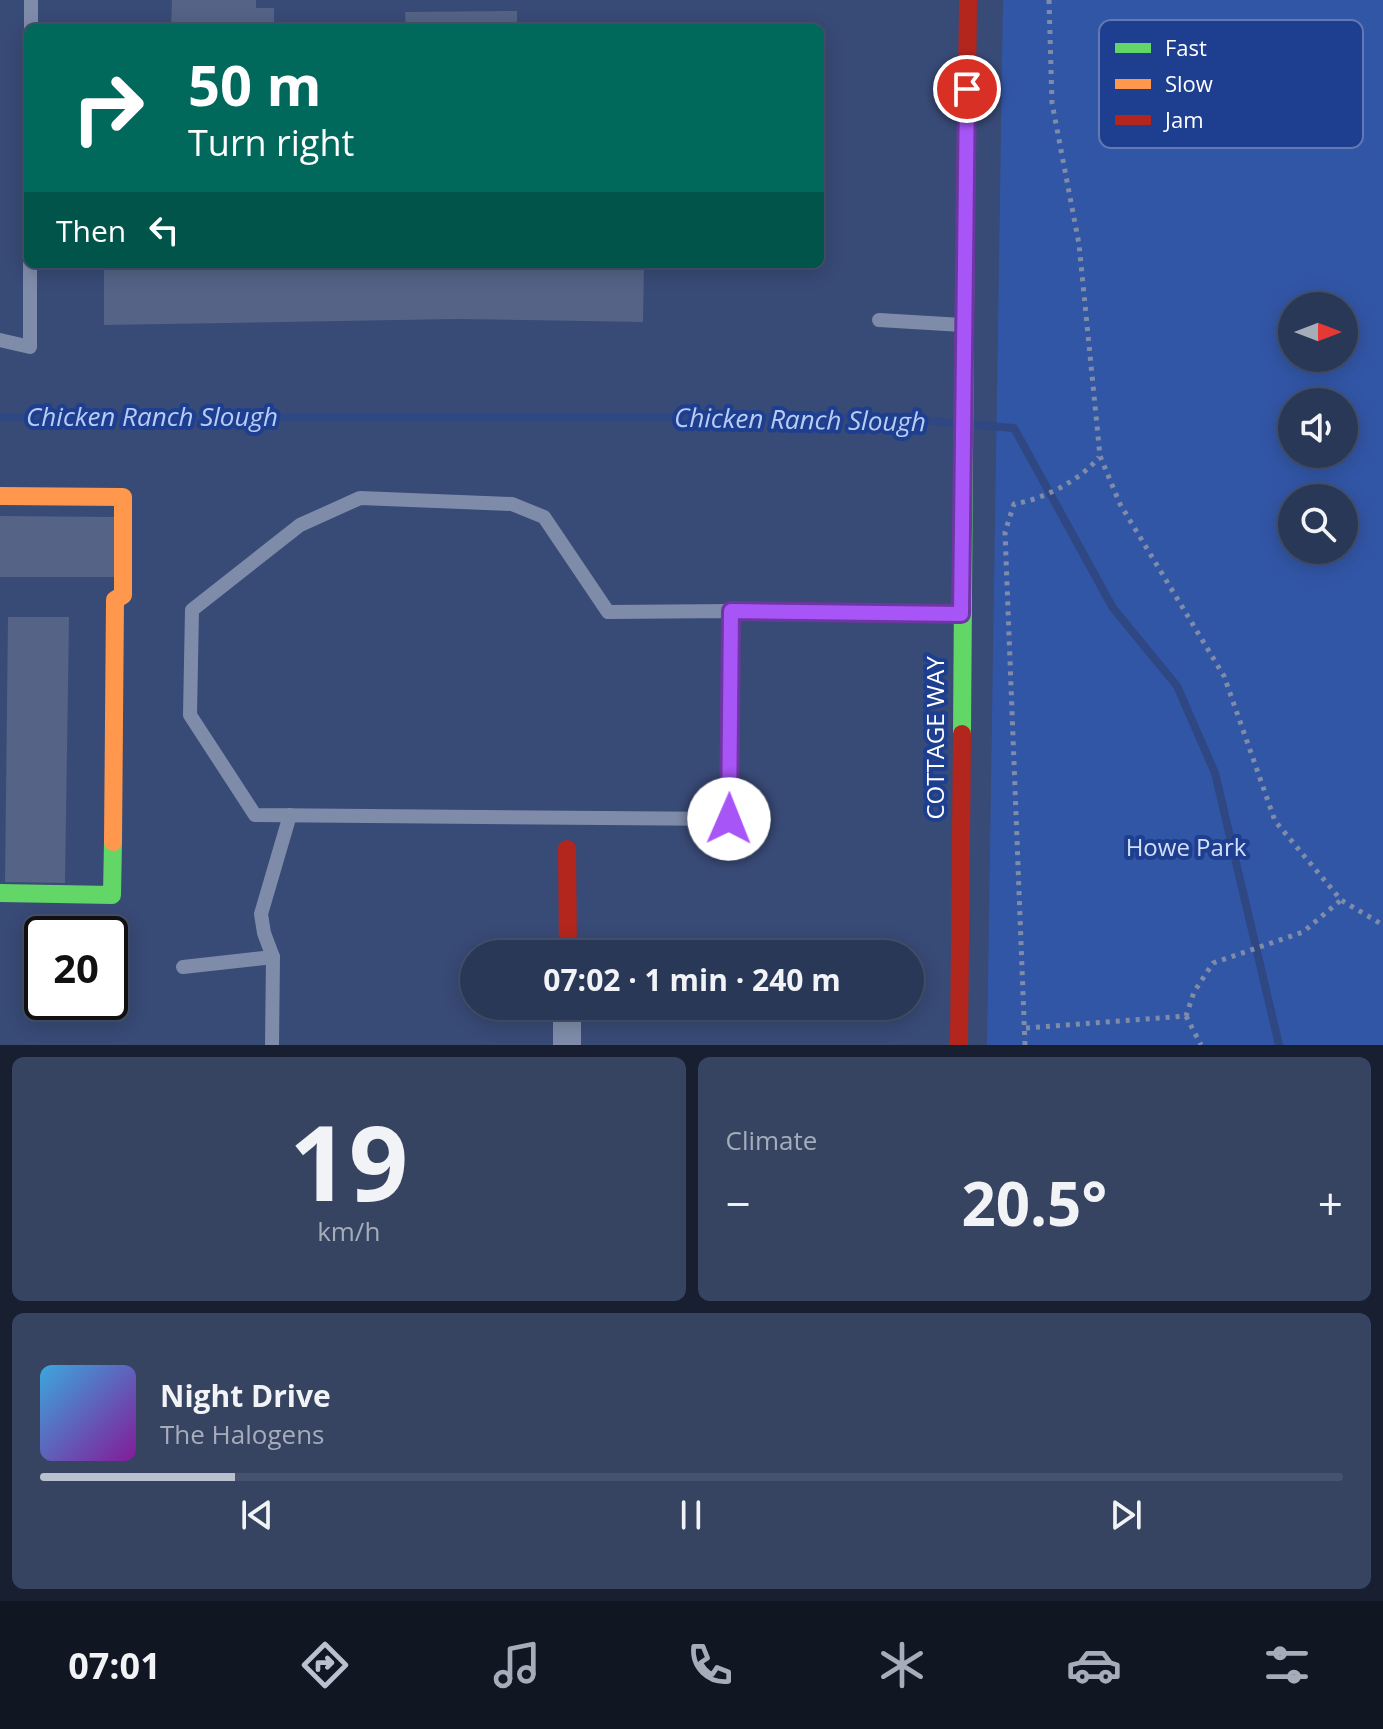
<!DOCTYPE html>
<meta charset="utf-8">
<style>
:root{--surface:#2a3858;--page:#364361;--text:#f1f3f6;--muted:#a5acba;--line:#46526e;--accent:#b9c0cf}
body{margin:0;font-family:"Open Sans",sans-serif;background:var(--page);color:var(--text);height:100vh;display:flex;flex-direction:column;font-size:30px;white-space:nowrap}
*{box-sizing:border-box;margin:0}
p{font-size:26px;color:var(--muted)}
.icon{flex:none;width:44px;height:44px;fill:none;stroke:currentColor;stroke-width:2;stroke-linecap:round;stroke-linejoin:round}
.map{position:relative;height:1045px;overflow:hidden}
.details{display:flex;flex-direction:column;gap:12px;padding:12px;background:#171f30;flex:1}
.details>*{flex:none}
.guide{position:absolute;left:24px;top:24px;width:800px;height:244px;border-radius:12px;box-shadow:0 4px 20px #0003,0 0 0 2px var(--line);background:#00695c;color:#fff;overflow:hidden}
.needle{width:52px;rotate:90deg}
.buttons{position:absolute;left:1278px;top:292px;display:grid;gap:16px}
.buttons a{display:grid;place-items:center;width:80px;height:80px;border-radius:50%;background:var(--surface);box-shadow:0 4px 20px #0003,0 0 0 2px var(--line);font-size:40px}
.speed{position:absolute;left:24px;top:916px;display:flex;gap:16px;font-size:40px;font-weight:700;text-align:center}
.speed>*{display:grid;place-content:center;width:104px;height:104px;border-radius:50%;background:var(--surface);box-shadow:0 4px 20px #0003,0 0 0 2px var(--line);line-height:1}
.speed .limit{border:4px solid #111;border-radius:12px;background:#fff;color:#111}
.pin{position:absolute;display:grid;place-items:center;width:68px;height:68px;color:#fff;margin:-34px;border:4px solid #fff;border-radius:50%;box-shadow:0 2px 8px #0007}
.me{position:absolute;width:88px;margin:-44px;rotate:1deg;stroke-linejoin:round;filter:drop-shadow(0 0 6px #0008)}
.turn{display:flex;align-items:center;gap:28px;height:168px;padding:0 32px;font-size:36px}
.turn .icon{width:104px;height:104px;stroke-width:2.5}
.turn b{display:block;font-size:56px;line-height:68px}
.then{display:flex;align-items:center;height:76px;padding:0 32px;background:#0003;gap:16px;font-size:30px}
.big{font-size:60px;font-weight:700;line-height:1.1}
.details .card{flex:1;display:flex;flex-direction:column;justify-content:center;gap:12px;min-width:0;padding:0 28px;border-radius:12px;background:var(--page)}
.details .dial{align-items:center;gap:0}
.dial b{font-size:104px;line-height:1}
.song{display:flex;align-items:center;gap:24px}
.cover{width:96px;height:96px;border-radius:12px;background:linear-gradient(135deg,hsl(200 70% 55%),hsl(290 70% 35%))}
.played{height:8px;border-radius:4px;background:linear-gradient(90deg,var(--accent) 15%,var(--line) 15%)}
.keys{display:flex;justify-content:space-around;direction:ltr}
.heat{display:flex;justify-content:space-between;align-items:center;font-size:44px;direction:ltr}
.details .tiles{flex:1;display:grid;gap:12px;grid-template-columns:1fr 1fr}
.card:last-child{grid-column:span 2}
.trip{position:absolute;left:460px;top:940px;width:464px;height:80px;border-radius:40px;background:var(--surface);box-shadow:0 4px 20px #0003,0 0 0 2px var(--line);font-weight:700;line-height:80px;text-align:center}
.tabs{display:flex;height:128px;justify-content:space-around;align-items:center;background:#111623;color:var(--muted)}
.tabs .icon{width:56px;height:56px}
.tabs .active{color:var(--accent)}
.tabs b{font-size:36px;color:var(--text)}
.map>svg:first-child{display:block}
.green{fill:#3256a6;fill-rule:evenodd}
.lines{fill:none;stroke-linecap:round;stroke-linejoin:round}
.stream{stroke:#2f4782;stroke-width:8}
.building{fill:#546386}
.path{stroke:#7f8ca9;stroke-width:5;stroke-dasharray:4 6;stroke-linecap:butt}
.lane{stroke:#7f8ca9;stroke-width:14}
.street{stroke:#7f8ca9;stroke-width:28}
.fast{stroke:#63d668;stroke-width:18}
.slow{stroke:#ff974d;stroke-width:18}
.jam{stroke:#b3261e;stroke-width:18}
.route-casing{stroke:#6d37a1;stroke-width:20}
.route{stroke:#a855f7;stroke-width:14}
.labels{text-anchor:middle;stroke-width:8;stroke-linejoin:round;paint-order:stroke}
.street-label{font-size:24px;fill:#fff;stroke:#1e3f90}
.park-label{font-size:24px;fill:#d3dffa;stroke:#1e3f90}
.water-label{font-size:26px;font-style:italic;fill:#b9ccf4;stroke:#1e3f90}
.key{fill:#1e3f90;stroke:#6279b1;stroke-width:2}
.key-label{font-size:22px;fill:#fff}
</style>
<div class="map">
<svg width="1383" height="1045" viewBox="0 0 1383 1045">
<rect width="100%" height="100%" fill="#384a76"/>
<path class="green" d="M1003,0h380v1045h-396zM1292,306h52v52h-52zM1292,402h52v52h-52zM1292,498h52v52h-52z"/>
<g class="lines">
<g class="stream">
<polyline points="0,417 895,418 954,423"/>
<polyline points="976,425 1014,428 1113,608 1177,686 1215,773 1279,1045"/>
</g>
</g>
<g class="building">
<polygon points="172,0 256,0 256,8 274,8 274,28 171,28"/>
<polygon points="517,11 517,28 406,28 405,12"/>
<polygon points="104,264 644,264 643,322 457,319 104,325"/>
<polygon points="0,516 114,517 114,577 0,577"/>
<polygon points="8,617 69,617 65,883 5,882"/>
</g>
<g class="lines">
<g class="path">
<polyline points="1049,0 1052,103 1079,244 1100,456 1120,504 1224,676 1275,821 1341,900 1383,925"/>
<polyline points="1186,1016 1201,1045"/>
<polyline points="1026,1028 1186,1016 1194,992 1213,963 1303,932 1341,900"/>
<path d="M1025,1045l-20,-513 9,-28c30,-5 67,-24 85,-47"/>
</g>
<g class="lane">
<polyline points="31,28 31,0"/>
<polyline points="879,320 962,325"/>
<polyline points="0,340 30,347 30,264"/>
<polyline points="731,611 729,819 255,815 190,715 192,610 300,525 360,498 512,504 544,517 608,612 731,611 960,614"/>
<polyline points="183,967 273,957"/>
<polyline points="272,1045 273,957 264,933 261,914 290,815"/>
</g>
<polyline class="street" points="567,1045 567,1006"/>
<g class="fast">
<polyline points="962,734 966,179"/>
<polyline points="0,893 112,895 113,842"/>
</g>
<polyline class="slow" points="0,496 123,497 123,595 115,600 113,842"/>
<g class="jam">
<polyline points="966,179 968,0"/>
<polyline points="567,849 568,954"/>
<polyline points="959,1045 962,734"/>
</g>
</g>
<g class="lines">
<g class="route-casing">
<polyline id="route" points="729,819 731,611 961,614 967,89"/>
</g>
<use href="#route" class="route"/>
</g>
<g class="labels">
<g class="street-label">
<text transform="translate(936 738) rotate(-90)" y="8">COTTAGE WAY</text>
</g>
<g class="park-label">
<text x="1186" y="856">Howe Park</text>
</g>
<g class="water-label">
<text x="152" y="426">Chicken Ranch Slough</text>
<text transform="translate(800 420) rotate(1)" y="9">Chicken Ranch Slough</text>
</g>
</g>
<rect x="1099" y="20" width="264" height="128" rx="12" class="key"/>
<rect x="1115" y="43" width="36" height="10" fill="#63d668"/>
<rect x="1115" y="79" width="36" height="10" fill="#ff974d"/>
<rect x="1115" y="115" width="36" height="10" fill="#b3261e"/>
<g class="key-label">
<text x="1165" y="56">Fast</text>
<text x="1165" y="92">Slow</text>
<text x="1165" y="128">Jam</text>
</g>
</svg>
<div class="buttons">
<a><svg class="needle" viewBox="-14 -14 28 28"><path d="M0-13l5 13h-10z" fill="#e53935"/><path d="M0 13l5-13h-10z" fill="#a5acba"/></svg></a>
<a><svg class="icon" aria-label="sound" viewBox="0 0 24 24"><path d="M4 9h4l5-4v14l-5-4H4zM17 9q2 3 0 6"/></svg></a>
<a><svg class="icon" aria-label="search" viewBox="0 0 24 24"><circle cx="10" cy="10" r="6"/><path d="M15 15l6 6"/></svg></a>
</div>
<div class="speed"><div class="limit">20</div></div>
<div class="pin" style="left:967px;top:89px;background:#d93025"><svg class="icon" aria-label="arrive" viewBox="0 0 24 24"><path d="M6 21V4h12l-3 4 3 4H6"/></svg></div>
<svg class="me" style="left:729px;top:819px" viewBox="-20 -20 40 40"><circle r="19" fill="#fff"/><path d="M0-13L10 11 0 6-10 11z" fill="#a855f7"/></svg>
<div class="trip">07:02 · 1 min · 240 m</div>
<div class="guide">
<div class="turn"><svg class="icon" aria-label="right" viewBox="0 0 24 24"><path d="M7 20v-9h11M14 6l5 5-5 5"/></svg><div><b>50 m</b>Turn right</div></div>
<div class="then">Then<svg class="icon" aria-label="left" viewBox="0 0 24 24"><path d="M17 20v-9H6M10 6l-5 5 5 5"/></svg></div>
</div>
</div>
<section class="details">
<div class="tiles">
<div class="card dial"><b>19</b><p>km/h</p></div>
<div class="card"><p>Climate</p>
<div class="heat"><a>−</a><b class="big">20.5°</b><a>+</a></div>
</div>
<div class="card">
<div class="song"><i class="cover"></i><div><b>Night Drive</b><p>The Halogens</p></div></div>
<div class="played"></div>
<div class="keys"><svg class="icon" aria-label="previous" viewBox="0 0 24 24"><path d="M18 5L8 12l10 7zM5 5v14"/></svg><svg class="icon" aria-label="pause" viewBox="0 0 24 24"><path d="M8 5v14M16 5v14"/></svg><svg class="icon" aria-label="next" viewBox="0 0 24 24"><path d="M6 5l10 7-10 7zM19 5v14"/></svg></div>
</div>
</div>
</section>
<nav class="tabs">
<b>07:01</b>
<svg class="icon active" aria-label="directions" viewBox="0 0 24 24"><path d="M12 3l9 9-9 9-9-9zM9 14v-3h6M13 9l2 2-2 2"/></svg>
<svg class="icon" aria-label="music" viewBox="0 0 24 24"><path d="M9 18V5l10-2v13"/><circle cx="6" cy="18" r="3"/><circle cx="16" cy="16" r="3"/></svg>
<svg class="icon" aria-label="phone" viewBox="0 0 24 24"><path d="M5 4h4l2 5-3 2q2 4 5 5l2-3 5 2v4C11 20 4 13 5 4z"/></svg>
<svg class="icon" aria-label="climate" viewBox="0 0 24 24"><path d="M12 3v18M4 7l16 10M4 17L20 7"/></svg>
<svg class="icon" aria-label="car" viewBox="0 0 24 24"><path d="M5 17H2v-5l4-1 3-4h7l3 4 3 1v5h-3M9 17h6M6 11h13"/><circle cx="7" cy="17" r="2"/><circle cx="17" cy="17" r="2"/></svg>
<svg class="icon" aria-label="filters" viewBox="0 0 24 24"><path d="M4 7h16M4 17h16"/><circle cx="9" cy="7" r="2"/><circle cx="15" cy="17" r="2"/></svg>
</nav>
